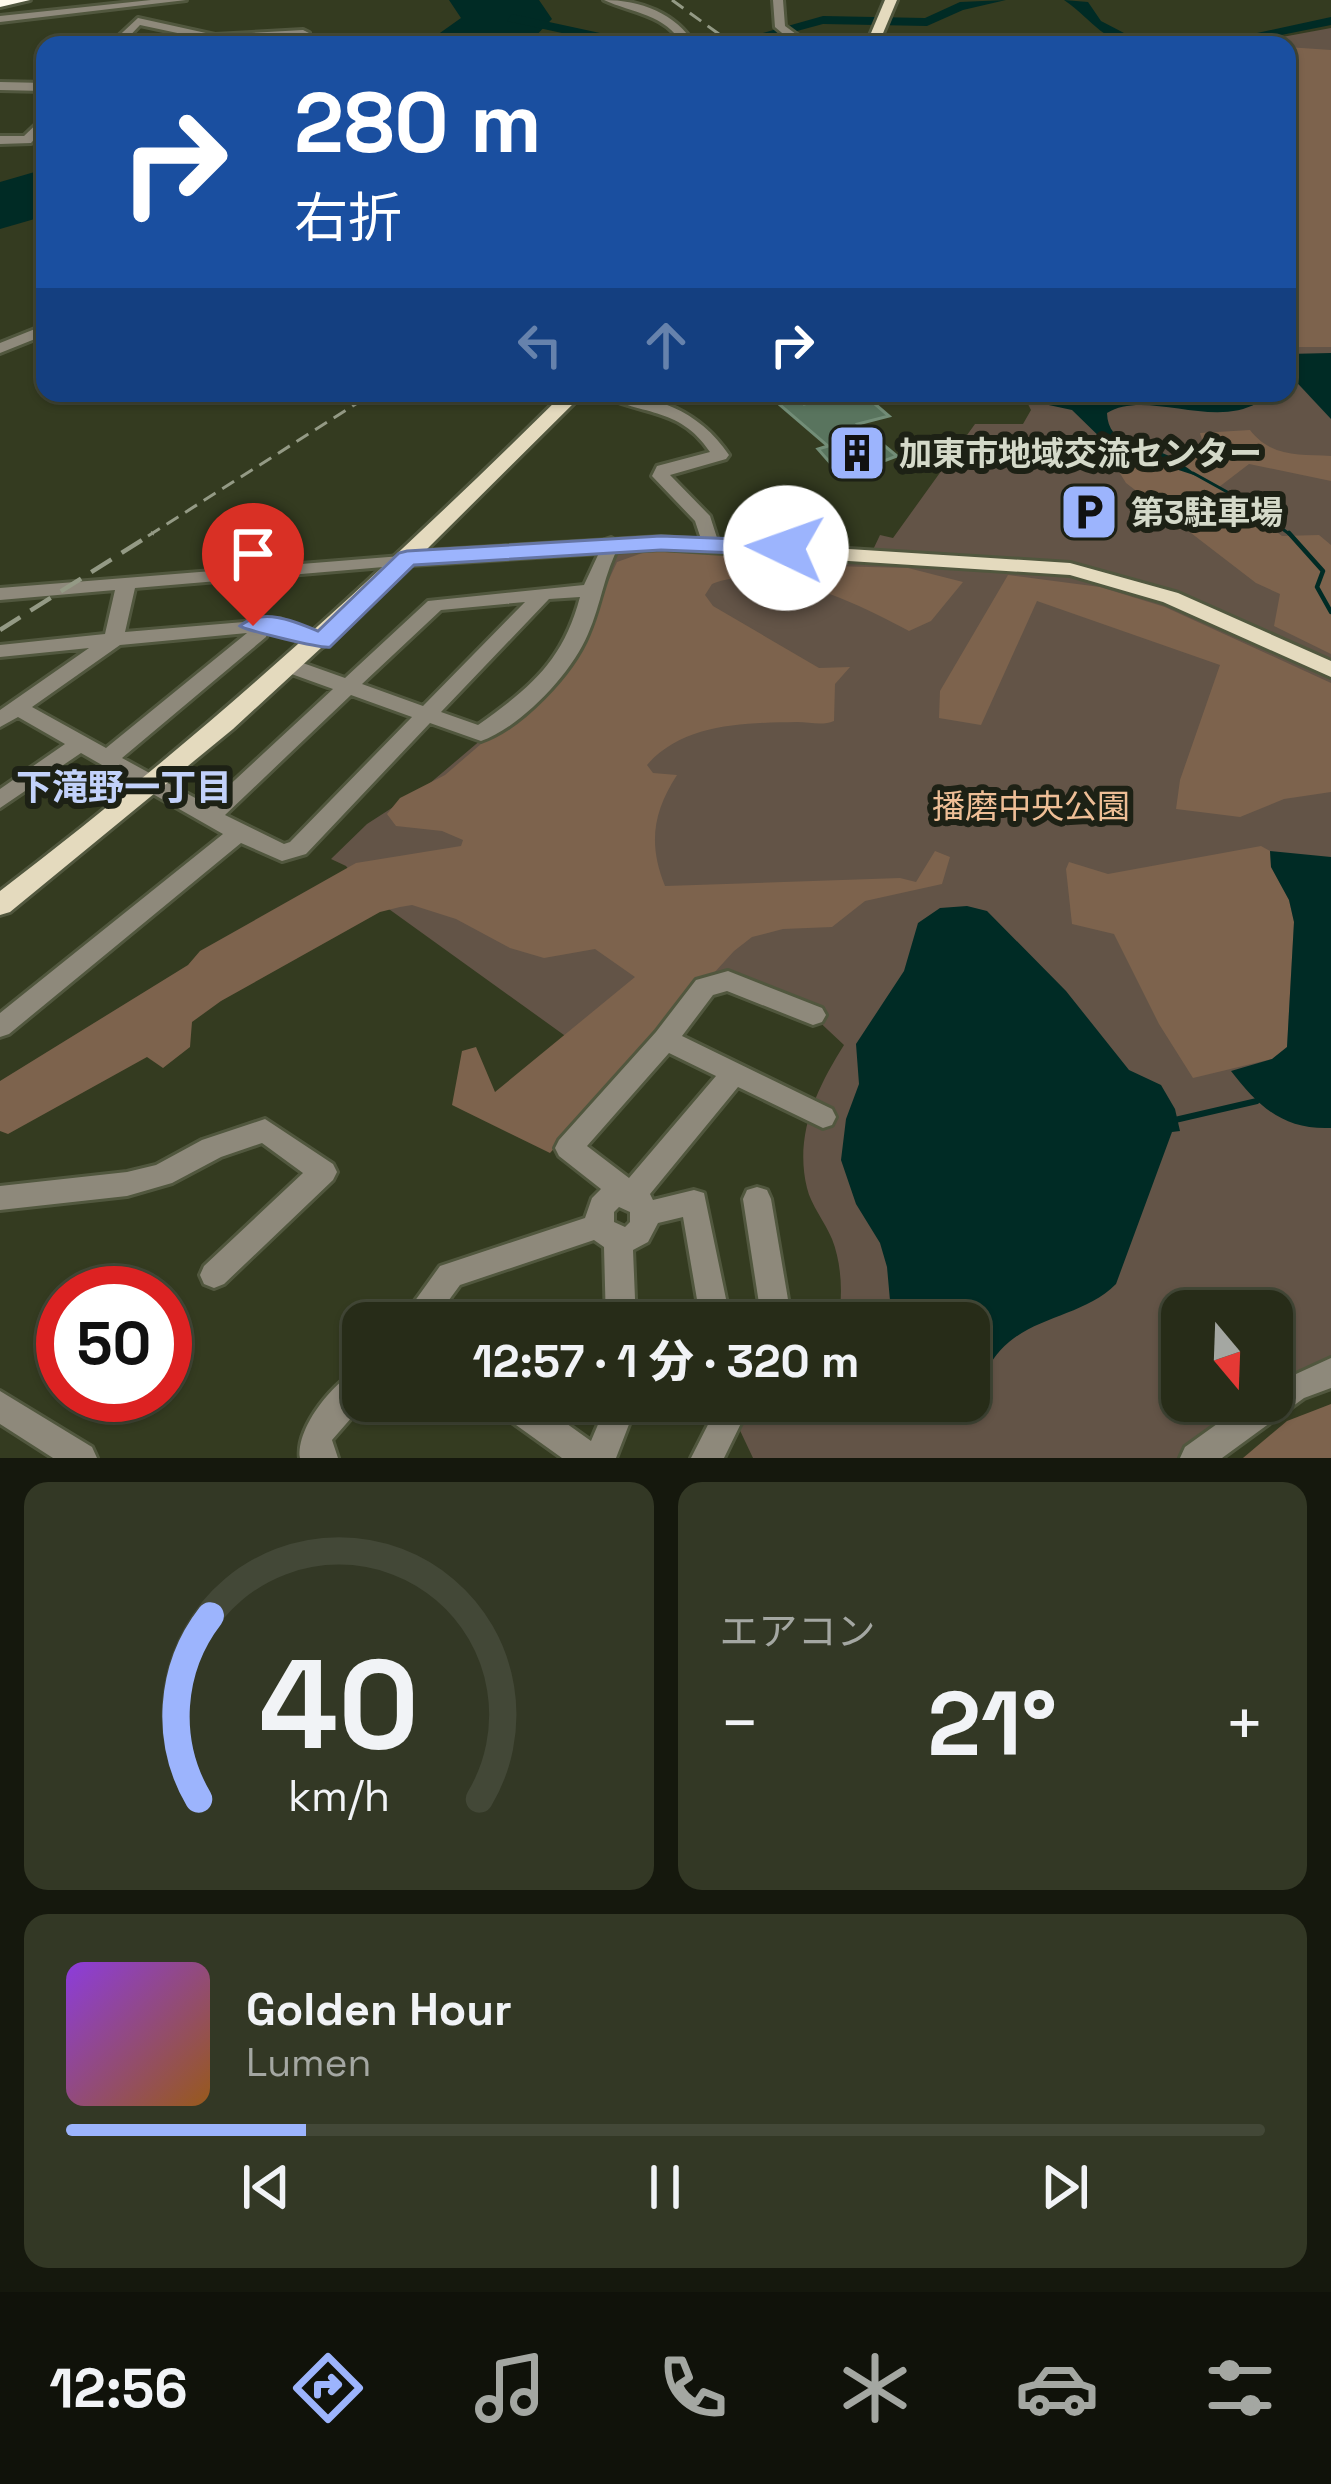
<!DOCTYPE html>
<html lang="ja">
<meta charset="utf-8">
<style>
:root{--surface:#272c18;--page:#333825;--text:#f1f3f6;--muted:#a4a7a2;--line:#434837;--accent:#9cb4fd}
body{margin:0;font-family:"Space Grotesk","Noto Sans JP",sans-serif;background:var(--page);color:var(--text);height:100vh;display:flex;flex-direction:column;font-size:45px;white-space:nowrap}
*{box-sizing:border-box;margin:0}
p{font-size:39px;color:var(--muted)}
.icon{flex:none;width:66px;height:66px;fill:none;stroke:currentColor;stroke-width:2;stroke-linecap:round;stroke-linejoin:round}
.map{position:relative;height:1458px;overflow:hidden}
.drawer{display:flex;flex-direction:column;gap:24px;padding:24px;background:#15180d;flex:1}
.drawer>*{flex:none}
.hud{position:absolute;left:36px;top:36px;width:1260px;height:366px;border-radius:24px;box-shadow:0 3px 9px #0004,0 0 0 3px var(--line);background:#1a4fa0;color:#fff;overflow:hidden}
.needle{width:78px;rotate:161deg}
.tools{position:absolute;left:1161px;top:1290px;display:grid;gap:24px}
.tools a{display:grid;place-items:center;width:132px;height:132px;border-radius:24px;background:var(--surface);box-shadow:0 3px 9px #0004,0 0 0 3px var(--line);font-size:60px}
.speed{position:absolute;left:36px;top:1266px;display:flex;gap:24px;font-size:60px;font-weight:700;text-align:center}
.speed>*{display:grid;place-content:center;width:156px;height:156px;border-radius:50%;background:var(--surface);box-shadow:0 3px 9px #0004,0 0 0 3px var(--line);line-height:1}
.speed .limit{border:18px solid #d22;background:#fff;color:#111}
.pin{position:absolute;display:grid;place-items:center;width:102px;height:102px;color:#fff;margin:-123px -51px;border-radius:50% 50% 50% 0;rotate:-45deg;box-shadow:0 0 12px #0007}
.pin .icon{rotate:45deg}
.me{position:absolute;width:132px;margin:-66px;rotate:273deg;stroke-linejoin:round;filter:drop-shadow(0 0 9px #0008)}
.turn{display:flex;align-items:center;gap:42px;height:252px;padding:0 60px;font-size:54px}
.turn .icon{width:156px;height:156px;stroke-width:2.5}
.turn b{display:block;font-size:84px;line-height:102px}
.lanes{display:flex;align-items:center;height:114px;padding:0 60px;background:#0003;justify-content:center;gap:60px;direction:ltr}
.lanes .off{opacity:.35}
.big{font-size:90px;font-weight:800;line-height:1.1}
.drawer .tile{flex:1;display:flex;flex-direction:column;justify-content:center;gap:18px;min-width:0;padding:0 42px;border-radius:24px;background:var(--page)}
.drawer .dial{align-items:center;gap:0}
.dial svg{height:312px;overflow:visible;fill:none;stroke:var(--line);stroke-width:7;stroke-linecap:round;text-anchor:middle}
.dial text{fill:var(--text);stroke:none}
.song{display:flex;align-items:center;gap:36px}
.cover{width:144px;height:144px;border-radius:18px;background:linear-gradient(135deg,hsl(270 70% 55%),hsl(30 70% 35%))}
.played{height:12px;border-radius:6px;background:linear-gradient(90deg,var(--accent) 20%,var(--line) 20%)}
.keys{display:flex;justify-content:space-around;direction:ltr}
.heat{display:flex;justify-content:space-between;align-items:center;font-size:66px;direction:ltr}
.drawer .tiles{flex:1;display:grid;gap:24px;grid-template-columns:1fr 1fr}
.tile:last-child{grid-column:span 2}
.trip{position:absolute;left:342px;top:1302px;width:648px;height:120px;border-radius:24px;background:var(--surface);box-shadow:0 3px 9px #0004,0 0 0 3px var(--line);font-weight:800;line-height:120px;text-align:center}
.menu{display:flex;height:192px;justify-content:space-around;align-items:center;background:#10120a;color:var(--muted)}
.menu .icon{width:84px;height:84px}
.menu .current{color:var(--accent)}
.menu b{font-size:54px;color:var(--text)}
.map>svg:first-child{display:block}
.green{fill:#635447}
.forest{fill:#7d634d}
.water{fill:#002b25}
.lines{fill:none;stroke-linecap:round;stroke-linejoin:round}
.stream-far2{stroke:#002b25;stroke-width:3}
.stream-far1{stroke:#002b25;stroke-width:4.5}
.stream{stroke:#002b25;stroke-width:6}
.river{fill:#002b25;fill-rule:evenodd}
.building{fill:#59745e;stroke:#728d77;stroke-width:3}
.minor-casing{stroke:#51573e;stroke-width:6}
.major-casing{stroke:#51573e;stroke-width:6}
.highway-casing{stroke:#51573e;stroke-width:6}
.minor{fill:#8e897b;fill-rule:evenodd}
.major{fill:#e4dabe;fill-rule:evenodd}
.highway{fill:#fffaed;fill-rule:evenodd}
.rail-far1{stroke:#949a85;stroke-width:3;stroke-dasharray:14 8;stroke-linecap:butt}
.rail{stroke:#949a85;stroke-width:4.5;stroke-dasharray:24 12;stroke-linecap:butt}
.route{fill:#9cb4fd;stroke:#6575a4;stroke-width:3}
.labels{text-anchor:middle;stroke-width:12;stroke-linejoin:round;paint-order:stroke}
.poi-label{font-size:33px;font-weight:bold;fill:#d4d9c9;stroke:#1d2115;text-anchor:start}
.park-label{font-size:33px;fill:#eebe96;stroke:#1d2115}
.neighbourhood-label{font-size:36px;font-weight:bold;fill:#c2d1fa;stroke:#1d2115}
</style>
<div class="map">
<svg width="1331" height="1458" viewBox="0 0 1331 1458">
<rect width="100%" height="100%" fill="#343b20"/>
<path class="green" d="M1331,28v1335l-59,27v-79h-90v90h73l-36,22 -41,35h-425l-17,-36 40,-21h193v-78h-131c5,-26 4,-59 -6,-84 -7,-17 -21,-34 -25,-51 -13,-53 10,-100 37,-143l-32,-30 -84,-34 -23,5 -82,99 -59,-50 -196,-141 -22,-28 -15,-7 36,-35 62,-40 126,-107 56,-124 83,-6 177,7 9,-19 13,3 82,-114h48l8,-14 -3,-6 -50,-11h309v-348h-48z"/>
<g class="forest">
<polygon points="1287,47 1331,50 1331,347 1287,347"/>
<path d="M1250,430c22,28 49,24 81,26v25l-82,-17 -30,23 63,49 37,-1 12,10v109l-57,-28 6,-32 -24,-11 -130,-100 -18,-29 53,12 13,-14 30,-6 -4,-13z"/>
<path d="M648,551l109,6 35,8 116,3 55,14 -32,39 -22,10c-52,-28 -139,-71 -197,-47l-7,11 8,11 106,62 31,-1 -15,17 -1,37c-12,5 -24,1 -37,1 -52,1 -113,1 -150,43l6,8 24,2c-24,37 -29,69 -12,111l235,-8 16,4 19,-31 15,6 -8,27 -77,17 -33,26 -49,2 -31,8 -18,14 -184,202 -98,-48 10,-54 14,-4 19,45 140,-115 -40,-28 -51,9 -34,-10 -54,-29 -44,-14 -12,2 -20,5 -159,89 -29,21 -2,25 -27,21 -16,-11 -139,77 -8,-3v-50l188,-116 12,-14 156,-88 105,-17 2,-6 -21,-9 -46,-5 -9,-12 13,-16 45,-23 122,-105 50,-108z"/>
<polygon points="1008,575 1100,587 1165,607 1331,683 1331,792 1284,799 1240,817 1176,809 1180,780 1220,665 1037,601 981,725 939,718 940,691"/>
<polygon points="1261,846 1270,851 1271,867 1289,900 1294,922 1287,1047 1272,1059 1193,1078 1159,1024 1114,934 1072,924 1066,869 1069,862 1108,874"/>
<polygon points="1331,1404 1331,1458 1243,1458 1287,1421"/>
</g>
<g class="water">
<polygon points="449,0 539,0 552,19 527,45 423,45 461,18"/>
<polygon points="45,169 45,216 0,229 0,182"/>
<polygon points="1331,353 1331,419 1287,372 1287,354"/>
<path d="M992,393h261l4,10c-44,26 -112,-14 -150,10 1,34 36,30 60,42 12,6 23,15 33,22l-89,-29 -39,-38z"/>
<path d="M1270,851l61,6v271c-48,2 -73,-22 -100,-57l41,-12 15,-12 7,-125 -5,-22 -18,-33z"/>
<path d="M967,906l20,5 79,80 63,79 32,15 14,24 5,22 -8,1 -56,152c-30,30 -76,32 -107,58 -25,20 -32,56 -55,76l-15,-17h30v-78h-77l-5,-56 -7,-24 -24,-39 -15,-44 5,-41 13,-35 -3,-40 48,-73 14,-48 22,-15z"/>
</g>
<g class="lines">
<polyline class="stream-far2" points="1193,473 1247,503 1292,536"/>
<polyline class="stream-far1" points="1289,533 1323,571 1317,587 1331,612"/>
<polyline class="stream" points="1175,1120 1257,1101"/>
<g class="river">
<polygon points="1006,0 963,10 927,26 823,24 745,45 721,45 823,16 925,18 960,2"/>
<path d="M1064,0l24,2 13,19 46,24c-45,0 -52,-24 -83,-45z"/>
<polygon points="512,14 637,41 644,45 617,45 507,21"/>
<polygon points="1331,17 1331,25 1231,45 1202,45"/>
</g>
</g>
<polygon class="building" points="766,393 792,393 804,404 841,394 868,398 889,416 858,424 897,456 847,475 839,473 818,449 828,446"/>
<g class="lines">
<g class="minor-casing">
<g id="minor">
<polygon points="151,0 186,0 0,22 0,16"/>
<path d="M604,0c36,0 72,13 91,45h-12c-17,-31 -51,-32 -79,-45z"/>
<polygon points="773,0 783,0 785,26 800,37 795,45 783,45 788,38 775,27"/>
<polygon points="138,18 215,35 303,30 309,33 304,45 292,45 296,37 215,41 140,25 121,45 109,45"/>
<polygon points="0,82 45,83 45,91 0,90"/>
<polygon points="45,116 45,127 31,143 0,144 0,136 24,136"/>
<polygon points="45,325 45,335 0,353 0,343"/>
<path d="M599,393c53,0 100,17 130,62l-3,4 -56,16 40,41 9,28 -3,4h-12l-9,-27 -43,-45 5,-10 53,-14c-31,-47 -72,-36 -111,-59z"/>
<path d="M611,538l9,6c-16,29 -19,61 -32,90 -16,39 -67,93 -107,107l-51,-18 -124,131 -24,7 -41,-18 -232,191 -9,3v-24l223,-179 -142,-81 -81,55v-19l65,-45 -47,-27 -18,10v-17l89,-62 -89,9v-12l105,-11 10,-44 -115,10v-12l414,-33 2,4 -2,4 -7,2 -272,23 -10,44 155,-13 48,19 3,4 -10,6 -43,-17 -10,1 -2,5 -144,121 86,47 125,-116 -47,-17 -3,-5 3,-5h14l45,16 83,-77 156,-16 21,-45zM580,597c-17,64 -49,90 -102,128l-37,-13 108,-113zM525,602l-102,104 -61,-22 79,-74zM247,633l-141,115 -74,-41 88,-62zM351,695l61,22 -122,125 -6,2 -59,-29z"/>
<path d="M728,971l94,37 4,7 -4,7 -9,3 -86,-34 -14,4 -31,41 150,73 4,8 -4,8 -9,3 -85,-41 -88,107 3,6 41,-10 10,3 27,130h-30l-18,-106 -25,6 -10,19 -15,8 3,73h-30l-2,-76 -10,-7 -134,45 -28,38h-33l41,-57 145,-48 7,-20 9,-9 -42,-33 -4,-8 4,-8 97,-108 40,-52zM669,1053l47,23 -87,102 -42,-32zM619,1207l11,5v10l-5,5 -11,-5v-10z"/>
<polygon points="265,1119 333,1164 337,1172 333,1180 224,1284 214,1288 204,1284 200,1275 204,1266 303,1173 262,1143 221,1157 172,1183 127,1196 0,1210 0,1186 127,1172 156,1165 202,1140"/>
<polygon points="757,1187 767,1190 771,1199 792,1323 762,1323 743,1199 747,1190"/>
<polygon points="1331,1358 1331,1388 1304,1398 1222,1458 1180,1458 1185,1447 1249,1401 1272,1401 1272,1385"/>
<path d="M363,1367v34h3l-34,39 6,18h-38c-4,-31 35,-79 63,-91z"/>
<polygon points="0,1391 92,1447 97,1458 53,1458 0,1424"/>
<polygon points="494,1401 535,1401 591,1441 608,1401 638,1401 616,1458 562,1458 498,1412"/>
<polygon points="717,1401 747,1401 748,1409 724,1458 691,1458 717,1407"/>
</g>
</g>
<g class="major-casing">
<g id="major">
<polygon points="885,0 897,0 878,45 866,45"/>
<path d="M564,393h20l-159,158 236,-14 409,26 108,30 153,68v16l-168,-75 -93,-27 -409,-26 -250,16 -178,164 -223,183 -10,3v-24c201,-153 385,-321 564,-498z"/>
</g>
</g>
<g class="highway-casing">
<polygon id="highway" points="0,0 30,0 0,7"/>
</g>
<use href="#minor" class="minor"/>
<use href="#major" class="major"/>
<use href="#highway" class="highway"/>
<g class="rail-far1">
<polyline points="672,0 734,45"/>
<polyline points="148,536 373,393"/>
</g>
<polyline class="rail" points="0,630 153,533"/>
</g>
<path class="route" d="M661,536l125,5 12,7 -12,7 -125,-5 -247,15 -84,82c-8,2 -85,-17 -90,-21 22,-19 54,-5 78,5l81,-78 8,-2z"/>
<defs>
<g id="building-square" transform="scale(3)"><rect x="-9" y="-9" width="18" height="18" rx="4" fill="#9cb4fd" stroke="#1d2115"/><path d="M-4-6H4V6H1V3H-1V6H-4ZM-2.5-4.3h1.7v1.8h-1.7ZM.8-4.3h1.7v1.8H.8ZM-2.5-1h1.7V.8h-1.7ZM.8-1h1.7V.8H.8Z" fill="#111"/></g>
<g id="parking-square" transform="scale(3)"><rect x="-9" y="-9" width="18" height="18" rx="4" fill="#9cb4fd" stroke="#1d2115"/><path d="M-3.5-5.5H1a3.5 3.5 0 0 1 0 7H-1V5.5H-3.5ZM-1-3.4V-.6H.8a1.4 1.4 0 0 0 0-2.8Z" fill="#111"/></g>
</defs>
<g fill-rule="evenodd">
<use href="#building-square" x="857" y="453"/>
<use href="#parking-square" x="1089" y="512"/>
</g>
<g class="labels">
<g class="poi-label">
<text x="899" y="465">加東市地域交流センター</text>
<text x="1131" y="524">第3駐車場</text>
</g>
<g class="park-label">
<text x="1031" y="818">播磨中央公園</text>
</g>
<g class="neighbourhood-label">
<text x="124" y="800">下滝野一丁目</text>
</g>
</g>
</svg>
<div class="tools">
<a><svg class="needle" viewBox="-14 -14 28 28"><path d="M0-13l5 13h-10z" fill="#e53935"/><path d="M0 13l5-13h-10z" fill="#a4a7a2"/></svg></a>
</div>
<div class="speed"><div class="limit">50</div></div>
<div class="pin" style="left:253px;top:626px;background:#d93025"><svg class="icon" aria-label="arrive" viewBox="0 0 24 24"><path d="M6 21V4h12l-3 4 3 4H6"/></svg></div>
<svg class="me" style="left:786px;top:548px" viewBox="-20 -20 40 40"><circle r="19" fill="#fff"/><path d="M0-13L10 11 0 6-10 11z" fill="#9cb4fd"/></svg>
<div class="trip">12:57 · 1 分 · 320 m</div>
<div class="hud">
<div class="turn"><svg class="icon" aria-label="right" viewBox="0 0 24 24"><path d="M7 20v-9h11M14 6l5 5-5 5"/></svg><div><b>280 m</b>右折</div></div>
<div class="lanes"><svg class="icon off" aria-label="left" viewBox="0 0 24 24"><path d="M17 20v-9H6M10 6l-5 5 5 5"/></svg><svg class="icon off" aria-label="ahead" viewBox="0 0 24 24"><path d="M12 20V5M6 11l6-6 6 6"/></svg><svg class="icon" aria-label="right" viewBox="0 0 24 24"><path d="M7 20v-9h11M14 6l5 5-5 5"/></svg></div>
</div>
</div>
<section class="drawer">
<div class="tiles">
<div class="tile dial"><svg viewBox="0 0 100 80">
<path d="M14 69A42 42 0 1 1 86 69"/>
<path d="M14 69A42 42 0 0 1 17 22" stroke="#9cb4fd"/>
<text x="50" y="56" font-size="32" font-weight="700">40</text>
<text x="50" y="72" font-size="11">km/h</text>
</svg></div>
<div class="tile"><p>エアコン</p>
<div class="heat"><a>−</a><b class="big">21°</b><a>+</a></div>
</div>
<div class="tile">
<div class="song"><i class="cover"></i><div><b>Golden Hour</b><p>Lumen</p></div></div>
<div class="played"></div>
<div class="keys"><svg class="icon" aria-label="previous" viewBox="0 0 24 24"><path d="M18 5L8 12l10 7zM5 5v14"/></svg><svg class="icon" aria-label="pause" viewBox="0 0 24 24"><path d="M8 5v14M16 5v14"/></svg><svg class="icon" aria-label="next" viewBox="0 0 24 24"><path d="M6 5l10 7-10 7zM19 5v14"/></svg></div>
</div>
</div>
</section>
<nav class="menu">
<b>12:56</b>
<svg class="icon current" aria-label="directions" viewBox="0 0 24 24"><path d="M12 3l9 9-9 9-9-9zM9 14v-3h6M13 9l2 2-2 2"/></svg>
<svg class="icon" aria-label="music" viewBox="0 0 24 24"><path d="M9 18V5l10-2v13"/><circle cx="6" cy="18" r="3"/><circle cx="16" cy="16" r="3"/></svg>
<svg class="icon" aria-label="phone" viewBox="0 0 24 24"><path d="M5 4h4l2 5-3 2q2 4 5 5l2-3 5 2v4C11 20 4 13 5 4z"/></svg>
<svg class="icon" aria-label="climate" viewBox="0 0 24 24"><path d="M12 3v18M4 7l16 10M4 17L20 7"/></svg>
<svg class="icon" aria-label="car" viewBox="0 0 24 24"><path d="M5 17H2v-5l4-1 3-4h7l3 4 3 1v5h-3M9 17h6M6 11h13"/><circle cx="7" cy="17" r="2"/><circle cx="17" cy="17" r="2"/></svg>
<svg class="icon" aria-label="filters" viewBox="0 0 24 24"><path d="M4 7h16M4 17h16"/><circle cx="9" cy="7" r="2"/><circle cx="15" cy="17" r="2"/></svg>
</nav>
